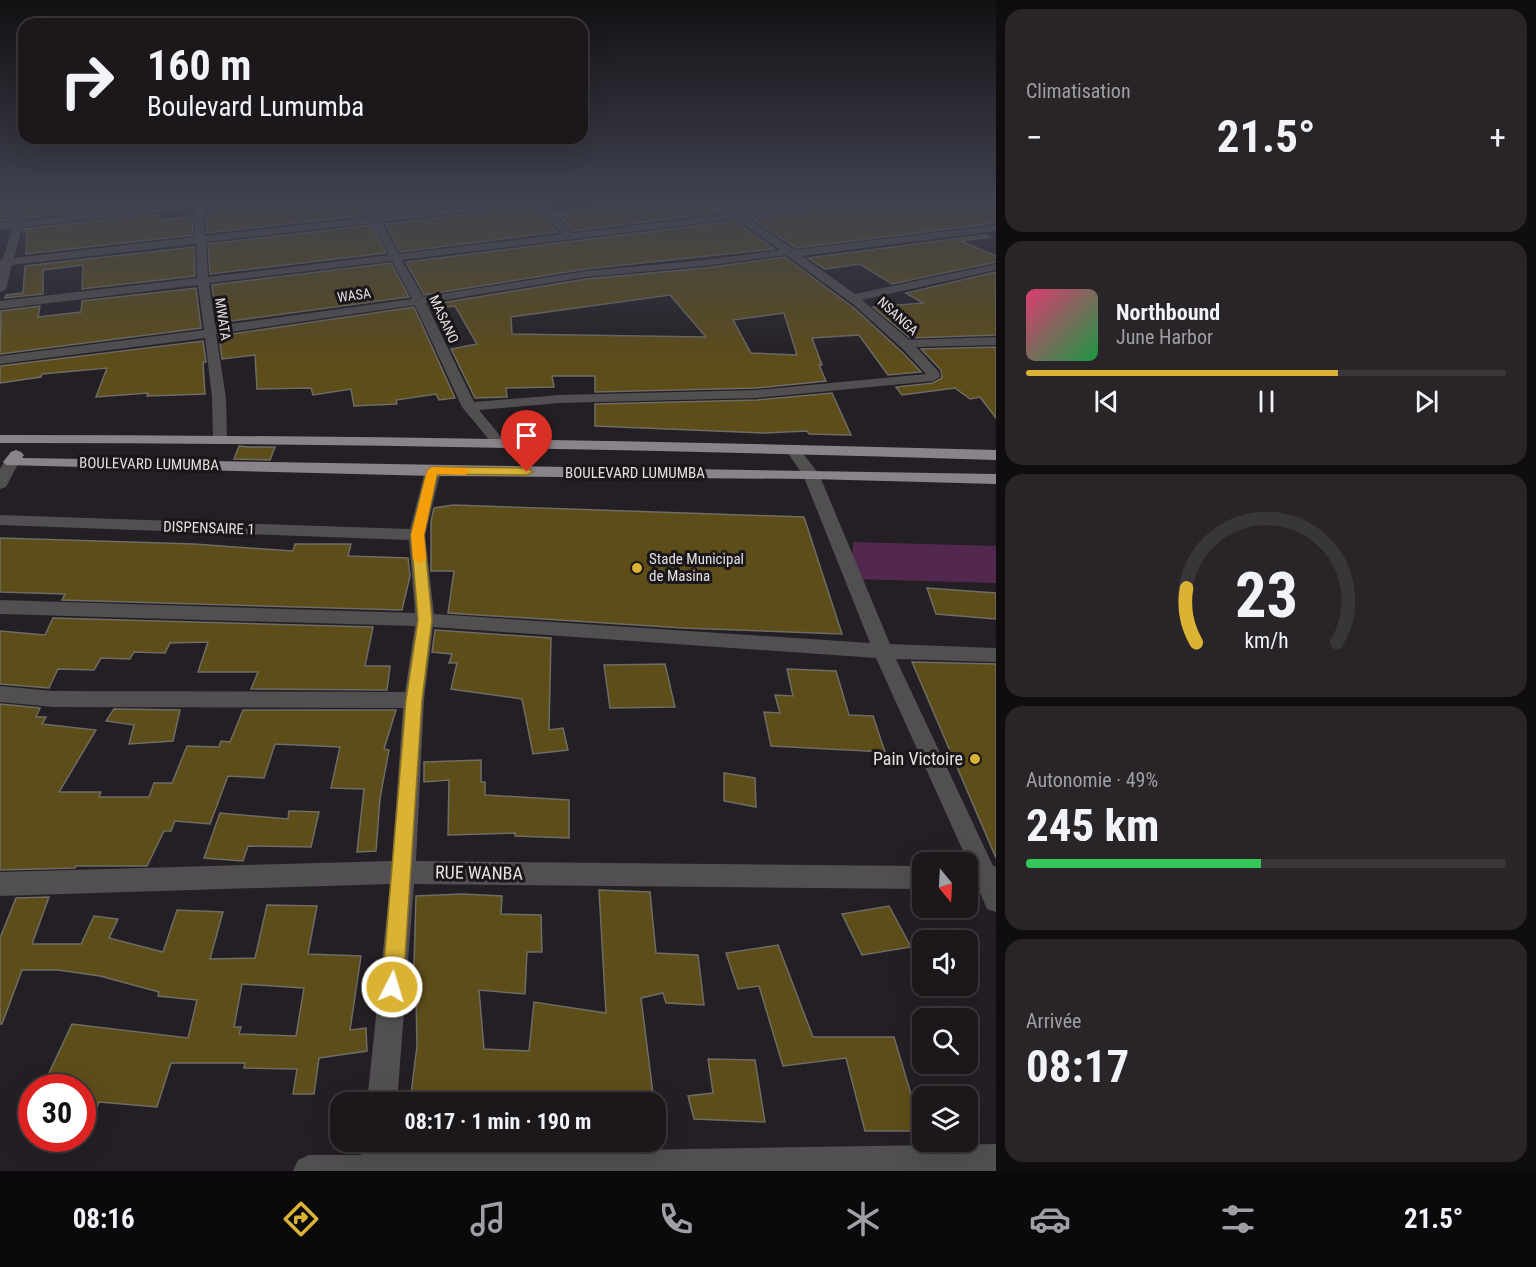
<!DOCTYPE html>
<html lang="fr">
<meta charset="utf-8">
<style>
:root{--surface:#1b171b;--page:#282428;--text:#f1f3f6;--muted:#a09fa3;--line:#39363a;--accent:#dab334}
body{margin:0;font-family:"Roboto Condensed",sans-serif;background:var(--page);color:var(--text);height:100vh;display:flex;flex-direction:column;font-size:22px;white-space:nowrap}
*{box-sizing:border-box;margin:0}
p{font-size:20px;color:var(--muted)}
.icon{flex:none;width:33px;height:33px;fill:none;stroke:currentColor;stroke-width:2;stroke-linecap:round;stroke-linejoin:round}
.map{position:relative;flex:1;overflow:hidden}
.details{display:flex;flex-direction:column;gap:9px;padding:9px;background:#0f0d0f;width:540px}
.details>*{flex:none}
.hud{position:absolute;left:18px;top:18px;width:570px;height:126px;border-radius:18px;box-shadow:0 6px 24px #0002,0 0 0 2px var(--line);background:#1b171b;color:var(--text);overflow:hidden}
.needle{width:39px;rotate:162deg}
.buttons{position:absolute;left:912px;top:852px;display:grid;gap:12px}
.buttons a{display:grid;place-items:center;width:66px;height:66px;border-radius:12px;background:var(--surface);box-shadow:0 6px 24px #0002,0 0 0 2px var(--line);font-size:30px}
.speed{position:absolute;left:18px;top:1074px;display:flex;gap:12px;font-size:30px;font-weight:700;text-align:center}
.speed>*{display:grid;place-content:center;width:78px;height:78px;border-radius:50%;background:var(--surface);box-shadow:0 6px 24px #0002,0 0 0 2px var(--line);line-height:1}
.speed .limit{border:9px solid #d22;background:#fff;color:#111}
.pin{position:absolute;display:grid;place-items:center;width:51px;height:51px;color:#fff;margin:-62px -26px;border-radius:50% 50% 50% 0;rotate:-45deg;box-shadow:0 0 6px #0007}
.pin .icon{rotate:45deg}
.me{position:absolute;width:66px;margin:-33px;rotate:5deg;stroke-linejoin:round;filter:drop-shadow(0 0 4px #0008)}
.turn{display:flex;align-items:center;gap:21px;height:126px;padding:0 30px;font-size:27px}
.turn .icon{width:78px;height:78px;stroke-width:2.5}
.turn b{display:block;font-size:42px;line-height:51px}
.big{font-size:45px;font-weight:700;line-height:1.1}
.details .card{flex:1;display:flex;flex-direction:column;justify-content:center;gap:9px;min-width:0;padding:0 21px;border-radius:18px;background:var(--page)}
.details .dial{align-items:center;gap:0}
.dial svg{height:156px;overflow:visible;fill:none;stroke:var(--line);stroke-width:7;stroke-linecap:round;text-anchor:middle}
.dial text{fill:var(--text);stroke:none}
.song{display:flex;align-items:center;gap:18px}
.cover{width:72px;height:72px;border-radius:9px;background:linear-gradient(135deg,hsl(340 70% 55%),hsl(140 70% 35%))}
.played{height:6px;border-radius:3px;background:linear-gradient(90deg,var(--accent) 65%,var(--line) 65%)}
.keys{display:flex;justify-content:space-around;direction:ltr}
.heat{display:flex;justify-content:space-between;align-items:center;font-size:33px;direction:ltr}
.charge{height:9px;border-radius:4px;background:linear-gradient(90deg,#34c759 49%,var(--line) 0)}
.trip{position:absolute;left:330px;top:1092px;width:336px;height:60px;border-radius:18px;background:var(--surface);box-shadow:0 6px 24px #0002,0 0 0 2px var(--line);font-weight:700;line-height:60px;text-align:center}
.dock{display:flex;height:96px;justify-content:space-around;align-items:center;background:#0b090b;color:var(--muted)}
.dock .icon{width:42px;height:42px}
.dock .selected{color:var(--accent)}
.dock b{font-size:27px;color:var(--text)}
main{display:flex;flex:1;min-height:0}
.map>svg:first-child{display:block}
.green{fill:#52284e}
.building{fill:#5d4d19;stroke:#6f6c65;stroke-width:1.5;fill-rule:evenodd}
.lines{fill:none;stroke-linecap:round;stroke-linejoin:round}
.minor{fill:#514f51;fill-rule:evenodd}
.trunk{fill:#8a848a;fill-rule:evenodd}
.route{fill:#dab334;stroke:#8e7422;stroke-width:1.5}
.slow{fill:#f59e0b}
.poi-dot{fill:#dab334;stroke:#1b161a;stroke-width:2}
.labels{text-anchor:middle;stroke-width:6;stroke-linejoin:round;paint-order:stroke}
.far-street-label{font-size:14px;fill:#e3dfe2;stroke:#1b161a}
.street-label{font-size:15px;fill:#e3dfe2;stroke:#1b161a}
.poi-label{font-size:15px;fill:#e3dfe2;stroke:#1b161a;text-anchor:start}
.near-poi-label{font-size:18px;fill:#e3dfe2;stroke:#1b161a;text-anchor:end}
.near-street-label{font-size:18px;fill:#e3dfe2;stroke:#1b161a}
</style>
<main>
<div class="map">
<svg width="996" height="1171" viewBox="0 0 996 1171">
<rect width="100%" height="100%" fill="#241f24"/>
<polygon class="green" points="853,542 996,546 996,583 852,579"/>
<g class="building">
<polygon points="10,201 14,201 11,220 0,221 0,202"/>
<polygon points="28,201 146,201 146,204 26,218"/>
<polygon points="281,201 362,201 367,215 207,233 206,215 211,215 211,210"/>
<polygon points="377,201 488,201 381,214"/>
<polygon points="625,201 710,201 723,212 573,231 557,213 598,208 595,206"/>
<polygon points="727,201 815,201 741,211"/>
<polygon points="904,201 996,201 996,223 796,248 753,219 858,205 906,203"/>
<polygon points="531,207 542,215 557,232 400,252 386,224"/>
<polygon points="148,215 160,216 160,220 192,217 193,235 26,254 27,232 23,232 24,229"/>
<polygon points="735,221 774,249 586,269 424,295 406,262"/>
<polygon points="372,225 386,253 210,274 208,244"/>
<polygon points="985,235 989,237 961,241 996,256 996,262 892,284 860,264 825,269 808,258"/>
<polygon points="194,247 195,276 82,289 83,265 43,270 43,294 5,298 6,295 23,293 25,266"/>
<path d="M785,257l69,51 48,44 19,20 -33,3 -29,-40 -47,3 10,27h-3l7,16 -69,7 -162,4v-16h-43l2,11 -48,1 1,9 -32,1 -24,-49 26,-5 -22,-38 -24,3 -2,-4 157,-26 119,-11zM670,295l36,42 -194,-3 -1,-17zM784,313l13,42 -46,-2 -18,-33z"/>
<polygon points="391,263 409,297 217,323 212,285"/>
<polygon points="996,272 996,335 910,338 873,307 923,303 906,293"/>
<polygon points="196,288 201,328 0,354 1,311 40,306 38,317 81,312 82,301"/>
<polygon points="414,307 455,398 439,400 436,394 396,400 397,404 354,406 351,389 313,395 311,388 257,389 255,355 222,359 219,336"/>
<polygon points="203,341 206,362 203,362 205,394 147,396 148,393 96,397 107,368 42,374 41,377 0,383 0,366"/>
<polygon points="996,347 996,418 980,397 970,399 955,388 902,395 896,387 933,383 942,378 941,370 921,349"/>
<polygon points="832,393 851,435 809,434 807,431 764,433 595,426 595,404 757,400"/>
<polygon points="239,446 249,447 275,447 270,460 234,459"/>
<polygon points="453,505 804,517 842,634 683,628 448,613 454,571 431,571 431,521 434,508"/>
<polygon points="0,538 194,544 293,551 295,544 351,544 348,556 408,558 410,576 402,610 62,600 65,594 0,592"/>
<polygon points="927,588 996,593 996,619 936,614"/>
<polygon points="53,618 373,627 365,666 390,666 387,690 251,689 258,672 198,672 208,642 170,643 165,653 134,652 130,659 101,658 94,670 58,669 49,688 0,684 0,631 45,635"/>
<polygon points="435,630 551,638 549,730 563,728 568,750 533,754 522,699 451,689 457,663 449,663 452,654 432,652"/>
<polygon points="912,662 996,664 996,858"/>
<polygon points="665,664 675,707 610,708 604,665"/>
<polygon points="787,669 836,671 849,715 873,716 885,752 771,746 764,712 780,713 775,695 793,696"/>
<polygon points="0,704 40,708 36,717 46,717 42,724 96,730 59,792 101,792 99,797 149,797 154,783 172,783 187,746 219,747 221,741 230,742 243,710 396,710 384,749 389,750 380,798 376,851 357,852 364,789 331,788 340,747 275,744 264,778 228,776 210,824 175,821 171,831 164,831 147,866 76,866 75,868 0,870"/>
<polygon points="114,709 180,710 173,741 129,744 134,725 106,721"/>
<polygon points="481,760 481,782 485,782 485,795 569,800 569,838 515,836 515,833 448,835 449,780 424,782 424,762"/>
<polygon points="724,773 755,778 756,807 724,801"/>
<polygon points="289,811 319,812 311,847 248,846 243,861 204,858 220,813 288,819"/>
<polygon points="599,890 650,892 656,953 698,955 704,1005 666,1003 663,993 641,998 654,1102 410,1102 417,1046 416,996 413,997 416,896 462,894 502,896 501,914 541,915 542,952 527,952 525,994 479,990 484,1049 529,1051 534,1002 606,1013"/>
<path d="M49,897l-17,47h49l13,-28 24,3 -9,19 54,14 14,-42 46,2 -13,47 45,-1 12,-53 50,1 -9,48 53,2 -11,74 16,-2 1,23 -48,7 -5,36h-21l4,-25 -53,-1 1,-5h-74l-14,44 -58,-5 -17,40v-54h-40l30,-64 116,14 9,-38 -39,-4 1,-4 -59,-16 -42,-6h-36l-20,54h-2v-86l16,-40zM242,984l62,4 -8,48 -57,-2 2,-7h-7z"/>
<polygon points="889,906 911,947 862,955 842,914"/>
<polygon points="778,945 813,1037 894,1037 922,1131 865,1131 846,1058 783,1066 759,986 738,989 726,953"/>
<polygon points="708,1059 755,1060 765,1122 694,1119 688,1096 713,1093"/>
</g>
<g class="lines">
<g class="minor">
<path d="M16,201h10l-3,20 170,-20h46l-36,6 2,29 165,-19 -6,-16h10l6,15 131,-15h32l29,32 157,-19 -17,-13h11l17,12 96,-12h31l-120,17 48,32 201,-25v6l-194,25 53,38 141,-30v6l-134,30 47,40 87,-3v8l-80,2 23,25 1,5 -7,4 -176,17 -197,5 -81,7 28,34 -7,4 -5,-1 -33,-40 -47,-102 -199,29 10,64 1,41 -7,4 -7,-4 -1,-41 -7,-60 -205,26v-8l204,-26 -6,-45 -198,24v-8l197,-23 -1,-34 -184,21 -6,24 -6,3v-32l3,-1 9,-31 -12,1v-6l13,-1zM535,204l27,30 -163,20 -17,-32zM194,208l1,29 -181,21 8,-31zM736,219l44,31 -75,10 -119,11 -163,26 -21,-37zM373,223l16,32 -181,22 -2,-35zM786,255l67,49 51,46 22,24 -169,16 -197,5 -86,7 -48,-99 160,-26 119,-11zM392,261l20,38 -197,27 -6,-43z"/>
<polygon points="792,445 797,446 819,474 890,644 996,648 996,662 896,659 993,866 996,866 996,912 987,909 979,890 968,889 968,862 876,658 433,627 424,700 416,861 922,866 922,889 414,884 397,1102 367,1102 390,884 0,896 0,872 392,861 403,708 53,707 0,702 0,686 53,691 405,692 415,626 0,614 0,600 415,613 409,540 0,525 0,515 410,529 425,471 433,466 441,471 425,535 434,614 870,643 803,475 785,449"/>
<polygon points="11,457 19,462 6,487 0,489 0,469 6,459"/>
<polygon points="363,1142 393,1142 392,1154 996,1144 996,1171 293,1171 298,1160 309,1155 361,1155"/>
</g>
<g class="trunk">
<path d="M0,435c332,0 664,6 996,15v10c-332,-10 -664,-17 -996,-17z"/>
<polygon points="16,450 21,452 24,455 22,458 996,474 996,484 811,479 433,476 6,465 3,462 11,452"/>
</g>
</g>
<linearGradient id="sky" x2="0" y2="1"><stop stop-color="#141114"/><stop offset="0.55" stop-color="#3f4250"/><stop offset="1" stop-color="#3f4250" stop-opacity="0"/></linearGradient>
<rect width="996" height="365" fill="url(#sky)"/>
<polygon class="route" points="432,467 527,468 533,472 527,475 437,474 424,535 432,620 422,700 403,987 400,995 392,998 385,995 382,987 406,700 418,620 411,535 427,471"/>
<polygon class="slow" points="432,467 465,468 471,471 465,475 437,474 424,535 426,559 420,563 413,559 411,535 427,471"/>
<g class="poi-dot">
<circle cx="637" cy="568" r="6"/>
<circle cx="975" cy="759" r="6"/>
</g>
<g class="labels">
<g class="far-street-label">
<text transform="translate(354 295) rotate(-8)" y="5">WASA</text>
<text transform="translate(898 316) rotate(42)" y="5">NSANGA</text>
<text transform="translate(223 319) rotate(82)" y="5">MWATA</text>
<text transform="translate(444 319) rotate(65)" y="5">MASANO</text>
</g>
<g class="street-label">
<text transform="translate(149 464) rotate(1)" y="5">BOULEVARD LUMUMBA</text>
<text x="635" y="478">BOULEVARD LUMUMBA</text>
<text transform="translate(209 528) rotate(2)" y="5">DISPENSAIRE 1</text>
</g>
<g class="poi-label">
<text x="649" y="564">Stade Municipal<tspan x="649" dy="17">de Masina</tspan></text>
</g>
<g class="near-poi-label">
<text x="963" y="765">Pain Victoire</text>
</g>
<g class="near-street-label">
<text transform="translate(479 873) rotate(1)" y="6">RUE WANBA</text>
</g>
</g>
</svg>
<div class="buttons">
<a><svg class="needle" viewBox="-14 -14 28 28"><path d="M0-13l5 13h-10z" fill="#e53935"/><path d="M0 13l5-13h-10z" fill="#a09fa3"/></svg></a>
<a><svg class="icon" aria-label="sound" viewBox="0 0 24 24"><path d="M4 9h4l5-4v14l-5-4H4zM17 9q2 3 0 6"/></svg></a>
<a><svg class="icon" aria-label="search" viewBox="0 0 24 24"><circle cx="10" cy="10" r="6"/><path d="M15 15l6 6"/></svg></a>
<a><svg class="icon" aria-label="layers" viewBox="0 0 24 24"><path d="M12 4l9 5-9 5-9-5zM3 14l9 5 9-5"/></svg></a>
</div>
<div class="speed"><div class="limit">30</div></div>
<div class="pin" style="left:527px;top:472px;background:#d93025"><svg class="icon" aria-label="arrive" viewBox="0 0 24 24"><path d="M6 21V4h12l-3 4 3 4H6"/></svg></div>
<svg class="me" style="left:392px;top:987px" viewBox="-20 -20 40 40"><circle r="17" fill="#dab334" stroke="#fff" stroke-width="3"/><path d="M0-11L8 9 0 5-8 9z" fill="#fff"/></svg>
<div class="trip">08:17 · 1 min · 190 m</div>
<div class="hud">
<div class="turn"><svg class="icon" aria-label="right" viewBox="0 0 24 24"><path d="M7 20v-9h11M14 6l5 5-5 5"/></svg><div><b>160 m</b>Boulevard Lumumba</div></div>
</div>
</div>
<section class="details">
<div class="card"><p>Climatisation</p>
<div class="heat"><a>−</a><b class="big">21.5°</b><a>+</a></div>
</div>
<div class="card">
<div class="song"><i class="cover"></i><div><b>Northbound</b><p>June Harbor</p></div></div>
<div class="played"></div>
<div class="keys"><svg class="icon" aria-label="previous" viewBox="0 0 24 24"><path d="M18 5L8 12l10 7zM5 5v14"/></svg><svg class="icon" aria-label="pause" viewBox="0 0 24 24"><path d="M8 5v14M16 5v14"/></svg><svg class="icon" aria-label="next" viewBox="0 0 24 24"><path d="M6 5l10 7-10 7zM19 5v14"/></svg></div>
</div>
<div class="card dial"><svg viewBox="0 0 100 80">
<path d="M14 69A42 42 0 1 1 86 69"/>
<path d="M14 69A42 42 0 0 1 9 41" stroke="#dab334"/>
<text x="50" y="56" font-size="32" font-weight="700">23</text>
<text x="50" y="72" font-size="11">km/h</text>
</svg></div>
<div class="card"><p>Autonomie · 49%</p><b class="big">245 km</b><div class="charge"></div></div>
<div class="card"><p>Arrivée</p><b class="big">08:17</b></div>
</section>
</main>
<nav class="dock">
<b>08:16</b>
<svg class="icon selected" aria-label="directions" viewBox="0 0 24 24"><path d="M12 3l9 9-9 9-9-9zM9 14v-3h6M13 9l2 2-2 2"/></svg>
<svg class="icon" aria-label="music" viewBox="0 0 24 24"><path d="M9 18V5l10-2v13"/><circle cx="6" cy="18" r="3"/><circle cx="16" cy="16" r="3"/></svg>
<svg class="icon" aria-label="phone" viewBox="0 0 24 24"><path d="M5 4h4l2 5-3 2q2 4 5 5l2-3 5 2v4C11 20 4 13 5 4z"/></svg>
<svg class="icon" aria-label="climate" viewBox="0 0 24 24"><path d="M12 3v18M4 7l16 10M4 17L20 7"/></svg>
<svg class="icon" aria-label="car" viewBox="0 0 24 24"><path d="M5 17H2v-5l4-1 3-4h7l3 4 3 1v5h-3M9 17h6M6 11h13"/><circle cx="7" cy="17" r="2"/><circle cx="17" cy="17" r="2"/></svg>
<svg class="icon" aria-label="filters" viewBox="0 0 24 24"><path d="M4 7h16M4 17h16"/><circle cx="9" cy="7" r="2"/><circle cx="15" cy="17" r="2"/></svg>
<b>21.5°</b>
</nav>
